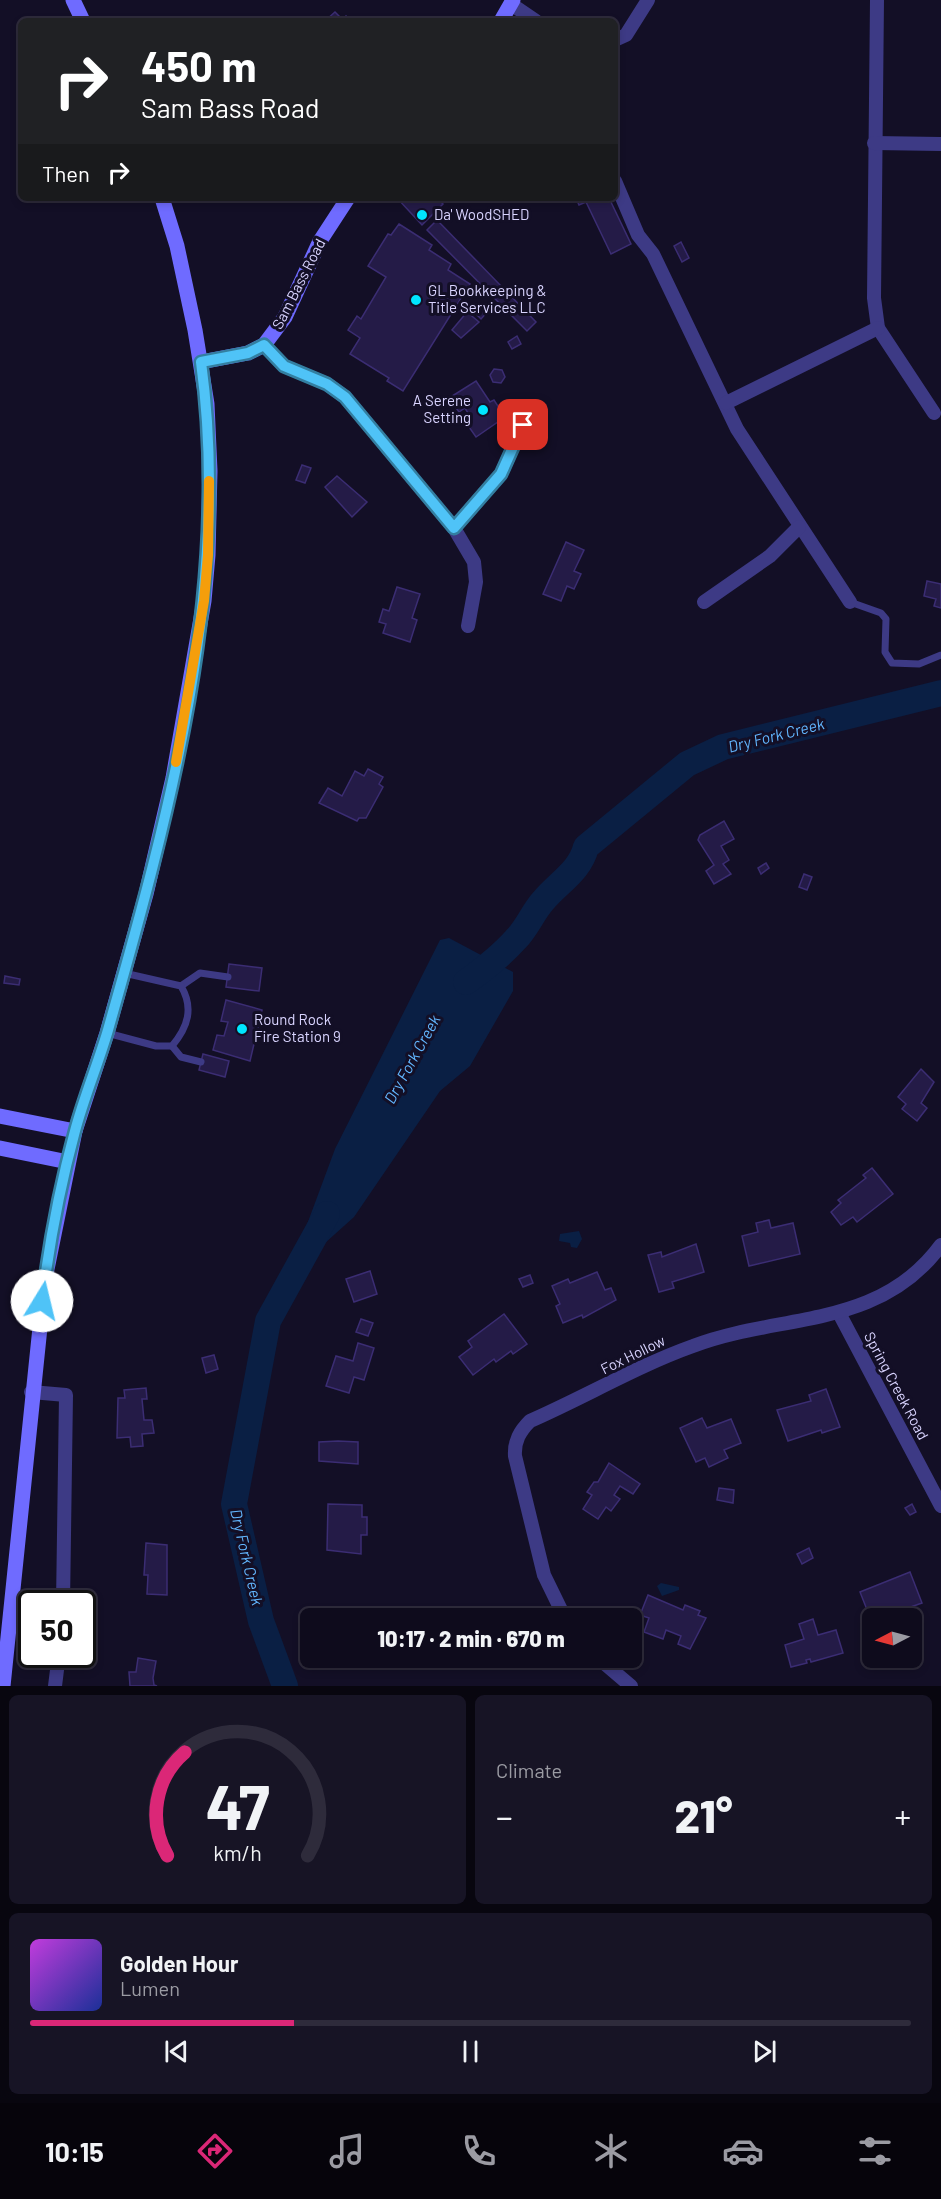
<!DOCTYPE html>
<meta charset="utf-8">
<style>
:root{--surface:#0e0b1c;--page:#171425;--text:#f1f3f6;--muted:#9b9ba3;--line:#2e2b3b;--accent:#db2777}
body{margin:0;font-family:Barlow,sans-serif;background:var(--page);color:var(--text);height:100vh;display:flex;flex-direction:column;font-size:22px;white-space:nowrap}
*{box-sizing:border-box;margin:0}
p{font-size:20px;color:var(--muted)}
.icon{flex:none;width:33px;height:33px;fill:none;stroke:currentColor;stroke-width:2;stroke-linecap:round;stroke-linejoin:round}
.map{position:relative;height:1686px;overflow:hidden}
.sheet{display:flex;flex-direction:column;gap:9px;padding:9px;background:#08060f;flex:1}
.sheet>*{flex:none}
.banner{position:absolute;left:18px;top:18px;width:600px;height:183px;border-radius:9px;box-shadow:0 3px 9px #0003,0 0 0 2px var(--line);background:#202124;color:#fff;overflow:hidden}
.needle{width:39px;rotate:264deg}
.buttons{position:absolute;left:862px;top:1608px;display:grid;gap:12px}
.buttons a{display:grid;place-items:center;width:60px;height:60px;border-radius:9px;background:var(--surface);box-shadow:0 3px 9px #0003,0 0 0 2px var(--line);font-size:30px}
.speed{position:absolute;left:18px;top:1590px;display:flex;gap:12px;font-size:30px;font-weight:700;text-align:center}
.speed>*{display:grid;place-content:center;width:78px;height:78px;border-radius:50%;background:var(--surface);box-shadow:0 3px 9px #0003,0 0 0 2px var(--line);line-height:1}
.speed .limit{border:3px solid #111;border-radius:9px;background:#fff;color:#111}
.pin{position:absolute;display:grid;place-items:center;width:51px;height:51px;color:#fff;margin:-26px;border-radius:12px;box-shadow:0 3px 9px #0006}
.me{position:absolute;width:66px;margin:-33px;rotate:9deg;stroke-linejoin:round;filter:drop-shadow(0 0 4px #0008)}
.turn{display:flex;align-items:center;gap:21px;height:126px;padding:0 24px;font-size:27px}
.turn .icon{width:78px;height:78px;stroke-width:2.5}
.turn b{display:block;font-size:42px;line-height:51px}
.then{display:flex;align-items:center;height:57px;padding:0 24px;background:#0003;gap:12px;font-size:22px}
.big{font-size:45px;font-weight:800;line-height:1.1}
.sheet .tile{flex:1;display:flex;flex-direction:column;justify-content:center;gap:9px;min-width:0;padding:0 21px;border-radius:9px;background:var(--page)}
.sheet .dial{align-items:center;gap:0}
.dial svg{height:156px;overflow:visible;fill:none;stroke:var(--line);stroke-width:7;stroke-linecap:round;text-anchor:middle}
.dial text{fill:var(--text);stroke:none}
.song{display:flex;align-items:center;gap:18px}
.cover{width:72px;height:72px;border-radius:9px;background:linear-gradient(135deg,hsl(290 70% 55%),hsl(230 70% 35%))}
.played{height:6px;border-radius:3px;background:linear-gradient(90deg,var(--accent) 30%,var(--line) 30%)}
.keys{display:flex;justify-content:space-around;direction:ltr}
.heat{display:flex;justify-content:space-between;align-items:center;font-size:33px;direction:ltr}
.sheet .tiles{flex:1;display:grid;gap:9px;grid-template-columns:1fr 1fr}
.tile:last-child{grid-column:span 2}
.trip{position:absolute;left:300px;top:1608px;width:342px;height:60px;border-radius:9px;background:var(--surface);box-shadow:0 3px 9px #0003,0 0 0 2px var(--line);font-weight:800;line-height:60px;text-align:center}
.tab-bar{display:flex;height:96px;justify-content:space-around;align-items:center;background:#06040b;color:var(--muted)}
.tab-bar .icon{width:42px;height:42px}
.tab-bar .on{color:var(--accent)}
.tab-bar b{font-size:27px;color:var(--text)}
.map>svg:first-child{display:block}
.water{fill:#0a1f44}
.lines{fill:none;stroke-linecap:round;stroke-linejoin:round}
.river{stroke:#0a1f44;stroke-width:26}
.building{fill:#241b47;stroke:#3b2d73;stroke-width:1.5}
.lane{stroke:#3d3a85;stroke-width:7}
.street{stroke:#3d3a85;stroke-width:14}
.secondary{stroke:#6f6bff;stroke-width:15}
.route-casing{stroke:#337fa1;stroke-width:15}
.route{stroke:#4fc3f7;stroke-width:10}
.slow{stroke:#f59e0b;stroke-width:10}
.poi-dot{fill:#00e5ff;stroke:#130f26;stroke-width:2}
.labels{text-anchor:middle;stroke-width:6;stroke-linejoin:round;paint-order:stroke}
.poi-label{font-size:15px;fill:#d9d4ff;stroke:#130f26;text-anchor:start}
.street-label{font-size:15px;fill:#d9d4ff;stroke:#130f26}
.water-label{font-size:16px;font-style:italic;fill:#62b6ff;stroke:#130f26}
</style>
<div class="map">
<svg width="941" height="1686" viewBox="0 0 941 1686">
<rect width="100%" height="100%" fill="#130f26"/>
<g class="water">
<polygon points="449,938 513,972 513,991 470,1066 440,1091 354,1217 325,1243 299,1246 335,1149 440,940"/>
<polygon points="579,1231 582,1239 577,1248 571,1247 570,1243 559,1241 560,1234"/>
<polygon points="661,1583 679,1587 679,1590 662,1596 657,1586"/>
</g>
<g class="lines">
<g class="river">
<path d="M466,982c18,-13 35,-26 50,-43 11,-11 17,-27 27,-38 16,-19 37,-30 43,-54l101,-83 36,-17 218,-54"/>
<polyline points="285,1686 261,1621 234,1504 268,1321 327,1214"/>
</g>
</g>
<g class="building">
<polygon points="335,12 342,19 346,16 351,21 325,21"/>
<polygon points="397,198 437,198 443,204 422,225"/>
<polygon points="576,198 609,198 631,244 611,254 586,202 579,205"/>
<polygon points="437,220 536,322 527,331 427,230"/>
<polygon points="399,224 432,245 429,250 451,264 448,270 470,284 403,391 387,381 389,378 350,354 360,338 348,330 357,316 361,319 386,277 368,266 388,234 391,235"/>
<polygon points="681,242 689,258 682,262 674,246"/>
<polygon points="483,304 489,310 481,319 475,313"/>
<polygon points="467,312 479,322 461,338 452,330"/>
<polygon points="517,336 521,344 512,349 508,342"/>
<polygon points="494,369 502,370 505,377 501,383 493,382 490,375"/>
<polygon points="476,381 490,402 494,400 505,417 476,437 462,417 468,413 465,408 459,412 449,398"/>
<polygon points="302,465 311,468 305,483 296,480"/>
<polygon points="337,476 367,502 352,517 325,487"/>
<polygon points="566,542 584,550 574,571 581,574 574,589 567,586 561,601 543,594"/>
<polygon points="927,581 941,584 941,608 934,606 936,599 924,596"/>
<polygon points="397,587 420,594 412,618 417,620 410,642 383,633 386,624 379,622 383,609 389,611"/>
<polygon points="368,769 383,777 379,784 383,787 366,818 359,818 357,821 319,803 328,788 342,796 355,771 364,776"/>
<polygon points="724,821 734,839 721,846 729,860 723,864 731,874 714,884 706,871 714,865 698,840 700,835"/>
<polygon points="766,863 769,868 761,874 758,868"/>
<polygon points="804,874 812,877 807,890 799,887"/>
<polygon points="229,964 262,968 259,991 226,987"/>
<polygon points="5,976 20,979 19,985 4,983"/>
<polygon points="226,1000 262,1010 250,1061 213,1050 217,1035 224,1036 228,1022 221,1021"/>
<polygon points="203,1054 229,1061 225,1077 199,1070"/>
<polygon points="921,1069 934,1082 921,1103 927,1108 917,1121 902,1109 906,1104 898,1097"/>
<polygon points="872,1168 893,1194 857,1222 853,1217 841,1225 831,1212 841,1203 838,1200 866,1178 863,1175"/>
<polygon points="769,1220 771,1228 793,1223 800,1254 749,1266 742,1236 758,1232 756,1223"/>
<polygon points="696,1244 704,1272 672,1282 674,1288 659,1292 648,1255 661,1252 662,1257"/>
<polygon points="370,1271 377,1294 354,1302 346,1279"/>
<polygon points="597,1272 605,1290 611,1288 616,1300 583,1318 582,1315 563,1323 556,1306 560,1304 552,1286 568,1279 570,1283"/>
<polygon points="530,1275 533,1283 523,1287 519,1279"/>
<polygon points="504,1314 527,1344 513,1354 511,1351 496,1362 494,1359 473,1375 459,1357 472,1347 468,1341"/>
<polygon points="361,1319 373,1323 368,1336 356,1332"/>
<polygon points="358,1343 374,1348 364,1380 354,1377 349,1393 326,1386 336,1356 353,1361"/>
<polygon points="214,1355 218,1369 206,1373 202,1358"/>
<polygon points="146,1388 147,1399 142,1399 144,1420 152,1420 154,1433 142,1434 143,1446 131,1447 130,1437 117,1438 118,1398 125,1398 124,1390"/>
<polygon points="826,1389 840,1427 822,1433 821,1430 788,1441 777,1410 811,1401 809,1395"/>
<polygon points="702,1418 707,1428 731,1419 741,1443 724,1450 728,1458 709,1467 705,1458 696,1462 680,1428"/>
<polygon points="338,1441 358,1442 358,1464 319,1461 319,1442"/>
<polygon points="609,1463 640,1484 633,1494 620,1486 614,1495 620,1499 611,1511 606,1507 598,1519 583,1509 592,1495 587,1492 594,1482 598,1482"/>
<polygon points="719,1488 734,1490 733,1503 717,1500"/>
<polygon points="328,1504 362,1505 362,1517 367,1517 367,1535 361,1535 361,1554 327,1550"/>
<polygon points="912,1504 916,1512 910,1515 905,1508"/>
<polygon points="146,1543 167,1545 167,1595 147,1594 148,1575 144,1575"/>
<polygon points="809,1548 813,1558 802,1564 797,1554"/>
<polygon points="910,1572 922,1603 905,1609 909,1618 896,1618 894,1613 887,1618 873,1618 873,1625 860,1592"/>
<polygon points="648,1595 683,1610 685,1605 700,1611 698,1615 706,1618 690,1649 678,1644 681,1636 666,1630 663,1639 644,1632 649,1618 640,1615"/>
<polygon points="442,1612 445,1618 426,1618"/>
<polygon points="813,1619 818,1635 836,1630 843,1653 811,1662 810,1659 806,1660 807,1663 791,1667 785,1645 804,1639 799,1624"/>
<polygon points="138,1658 156,1661 153,1678 154,1685 157,1686 130,1686 129,1672 136,1672"/>
</g>
<g class="lines">
<g class="lane">
<polyline points="850,602 881,613 886,619 885,652 892,663 919,664 941,655"/>
<polyline points="181,986 200,973 228,977"/>
<path d="M107,1033l49,13h16c16,-19 22,-38 9,-60l-57,-13"/>
<polyline points="172,1046 181,1057 201,1062"/>
</g>
<g class="street">
<polyline points="877,0 874,298 878,328 934,413"/>
<polyline points="511,4 536,21"/>
<polyline points="615,40 626,35 648,0"/>
<polyline points="874,143 941,144"/>
<polyline points="615,181 638,235 653,254 737,429 850,602"/>
<polyline points="264,345 284,366 327,384 345,397 454,528 474,562 476,582 468,626"/>
<polyline points="726,403 878,328"/>
<polyline points="454,528 501,474 523,425"/>
<polyline points="704,602 770,556 799,527"/>
<polyline points="839,1313 941,1506"/>
<polyline points="31,1392 66,1395 63,1604"/>
<path d="M565,1618l-21,-43 -29,-119c-1,-15 5,-25 15,-35 55,-24 107,-55 163,-75 86,-33 186,-16 248,-101"/>
<polyline points="598,1658 631,1686"/>
<polyline points="55,1686 59,1654"/>
</g>
<g class="secondary">
<polyline points="73,0 83,21"/>
<polyline points="501,21 513,0"/>
<polyline points="201,362 248,353 264,345 285,317 320,241 348,198"/>
<polyline points="0,1116 75,1131"/>
<polyline points="0,1148 68,1162"/>
<polyline points="3,1686 45,1279 75,1131 107,1033 146,894 173,778 204,601 208,555 210,471 207,404 195,330 177,246 162,198"/>
</g>
</g>
<g class="lines">
<g class="route-casing">
<path id="route" d="M42,1301c7,-56 18,-115 33,-170 9,-34 23,-67 33,-101 61,-215 124,-442 93,-668l47,-9 16,-8 20,21 43,18 18,13 109,131 47,-54 22,-49"/>
</g>
<use href="#route" class="route"/>
<polyline class="slow" points="176,762 204,601 208,555 209,481"/>
</g>
<g class="poi-dot">
<circle cx="422" cy="215" r="6"/>
<circle cx="416" cy="300" r="6"/>
<circle cx="483" cy="410" r="6"/>
<circle cx="242" cy="1029" r="6"/>
</g>
<g class="labels">
<g class="poi-label">
<text x="434" y="220">Da' WoodSHED</text>
<text x="428" y="296">GL Bookkeeping &amp;<tspan x="428" dy="17">Title Services LLC</tspan></text>
<text x="471" y="406" text-anchor="end">A Serene<tspan x="471" dy="17">Setting</tspan></text>
<text x="254" y="1025">Round Rock<tspan x="254" dy="17">Fire Station 9</tspan></text>
</g>
<g class="street-label">
<text transform="translate(299 284) rotate(-63)" y="5">Sam Bass Road</text>
<text transform="translate(633 1355) rotate(-26)" y="5">Fox Hollow</text>
<text transform="translate(896 1386) rotate(62)" y="5">Spring Creek Road</text>
</g>
<g class="water-label">
<text transform="translate(776 735) rotate(-14)" y="6">Dry Fork Creek</text>
<text transform="translate(412 1059) rotate(-61)" y="6">Dry Fork Creek</text>
<text transform="translate(247 1557) rotate(77)" y="6">Dry Fork Creek</text>
</g>
</g>
</svg>
<div class="buttons">
<a><svg class="needle" viewBox="-14 -14 28 28"><path d="M0-13l5 13h-10z" fill="#e53935"/><path d="M0 13l5-13h-10z" fill="#9b9ba3"/></svg></a>
</div>
<div class="speed"><div class="limit">50</div></div>
<div class="pin" style="left:523px;top:425px;background:#d93025"><svg class="icon" aria-label="arrive" viewBox="0 0 24 24"><path d="M6 21V4h12l-3 4 3 4H6"/></svg></div>
<svg class="me" style="left:42px;top:1301px" viewBox="-20 -20 40 40"><circle r="19" fill="#fff"/><path d="M0-13L10 11 0 6-10 11z" fill="#4fc3f7"/></svg>
<div class="trip">10:17 · 2 min · 670 m</div>
<div class="banner">
<div class="turn"><svg class="icon" aria-label="right" viewBox="0 0 24 24"><path d="M7 20v-9h11M14 6l5 5-5 5"/></svg><div><b>450 m</b>Sam Bass Road</div></div>
<div class="then">Then<svg class="icon" aria-label="right" viewBox="0 0 24 24"><path d="M7 20v-9h11M14 6l5 5-5 5"/></svg></div>
</div>
</div>
<section class="sheet">
<div class="tiles">
<div class="tile dial"><svg viewBox="0 0 100 80">
<path d="M14 69A42 42 0 1 1 86 69"/>
<path d="M14 69A42 42 0 0 1 23 16" stroke="#db2777"/>
<text x="50" y="56" font-size="32" font-weight="700">47</text>
<text x="50" y="72" font-size="11">km/h</text>
</svg></div>
<div class="tile"><p>Climate</p>
<div class="heat"><a>−</a><b class="big">21°</b><a>+</a></div>
</div>
<div class="tile">
<div class="song"><i class="cover"></i><div><b>Golden Hour</b><p>Lumen</p></div></div>
<div class="played"></div>
<div class="keys"><svg class="icon" aria-label="previous" viewBox="0 0 24 24"><path d="M18 5L8 12l10 7zM5 5v14"/></svg><svg class="icon" aria-label="pause" viewBox="0 0 24 24"><path d="M8 5v14M16 5v14"/></svg><svg class="icon" aria-label="next" viewBox="0 0 24 24"><path d="M6 5l10 7-10 7zM19 5v14"/></svg></div>
</div>
</div>
</section>
<nav class="tab-bar">
<b>10:15</b>
<svg class="icon on" aria-label="directions" viewBox="0 0 24 24"><path d="M12 3l9 9-9 9-9-9zM9 14v-3h6M13 9l2 2-2 2"/></svg>
<svg class="icon" aria-label="music" viewBox="0 0 24 24"><path d="M9 18V5l10-2v13"/><circle cx="6" cy="18" r="3"/><circle cx="16" cy="16" r="3"/></svg>
<svg class="icon" aria-label="phone" viewBox="0 0 24 24"><path d="M5 4h4l2 5-3 2q2 4 5 5l2-3 5 2v4C11 20 4 13 5 4z"/></svg>
<svg class="icon" aria-label="climate" viewBox="0 0 24 24"><path d="M12 3v18M4 7l16 10M4 17L20 7"/></svg>
<svg class="icon" aria-label="car" viewBox="0 0 24 24"><path d="M5 17H2v-5l4-1 3-4h7l3 4 3 1v5h-3M9 17h6M6 11h13"/><circle cx="7" cy="17" r="2"/><circle cx="17" cy="17" r="2"/></svg>
<svg class="icon" aria-label="filters" viewBox="0 0 24 24"><path d="M4 7h16M4 17h16"/><circle cx="9" cy="7" r="2"/><circle cx="15" cy="17" r="2"/></svg>
</nav>
